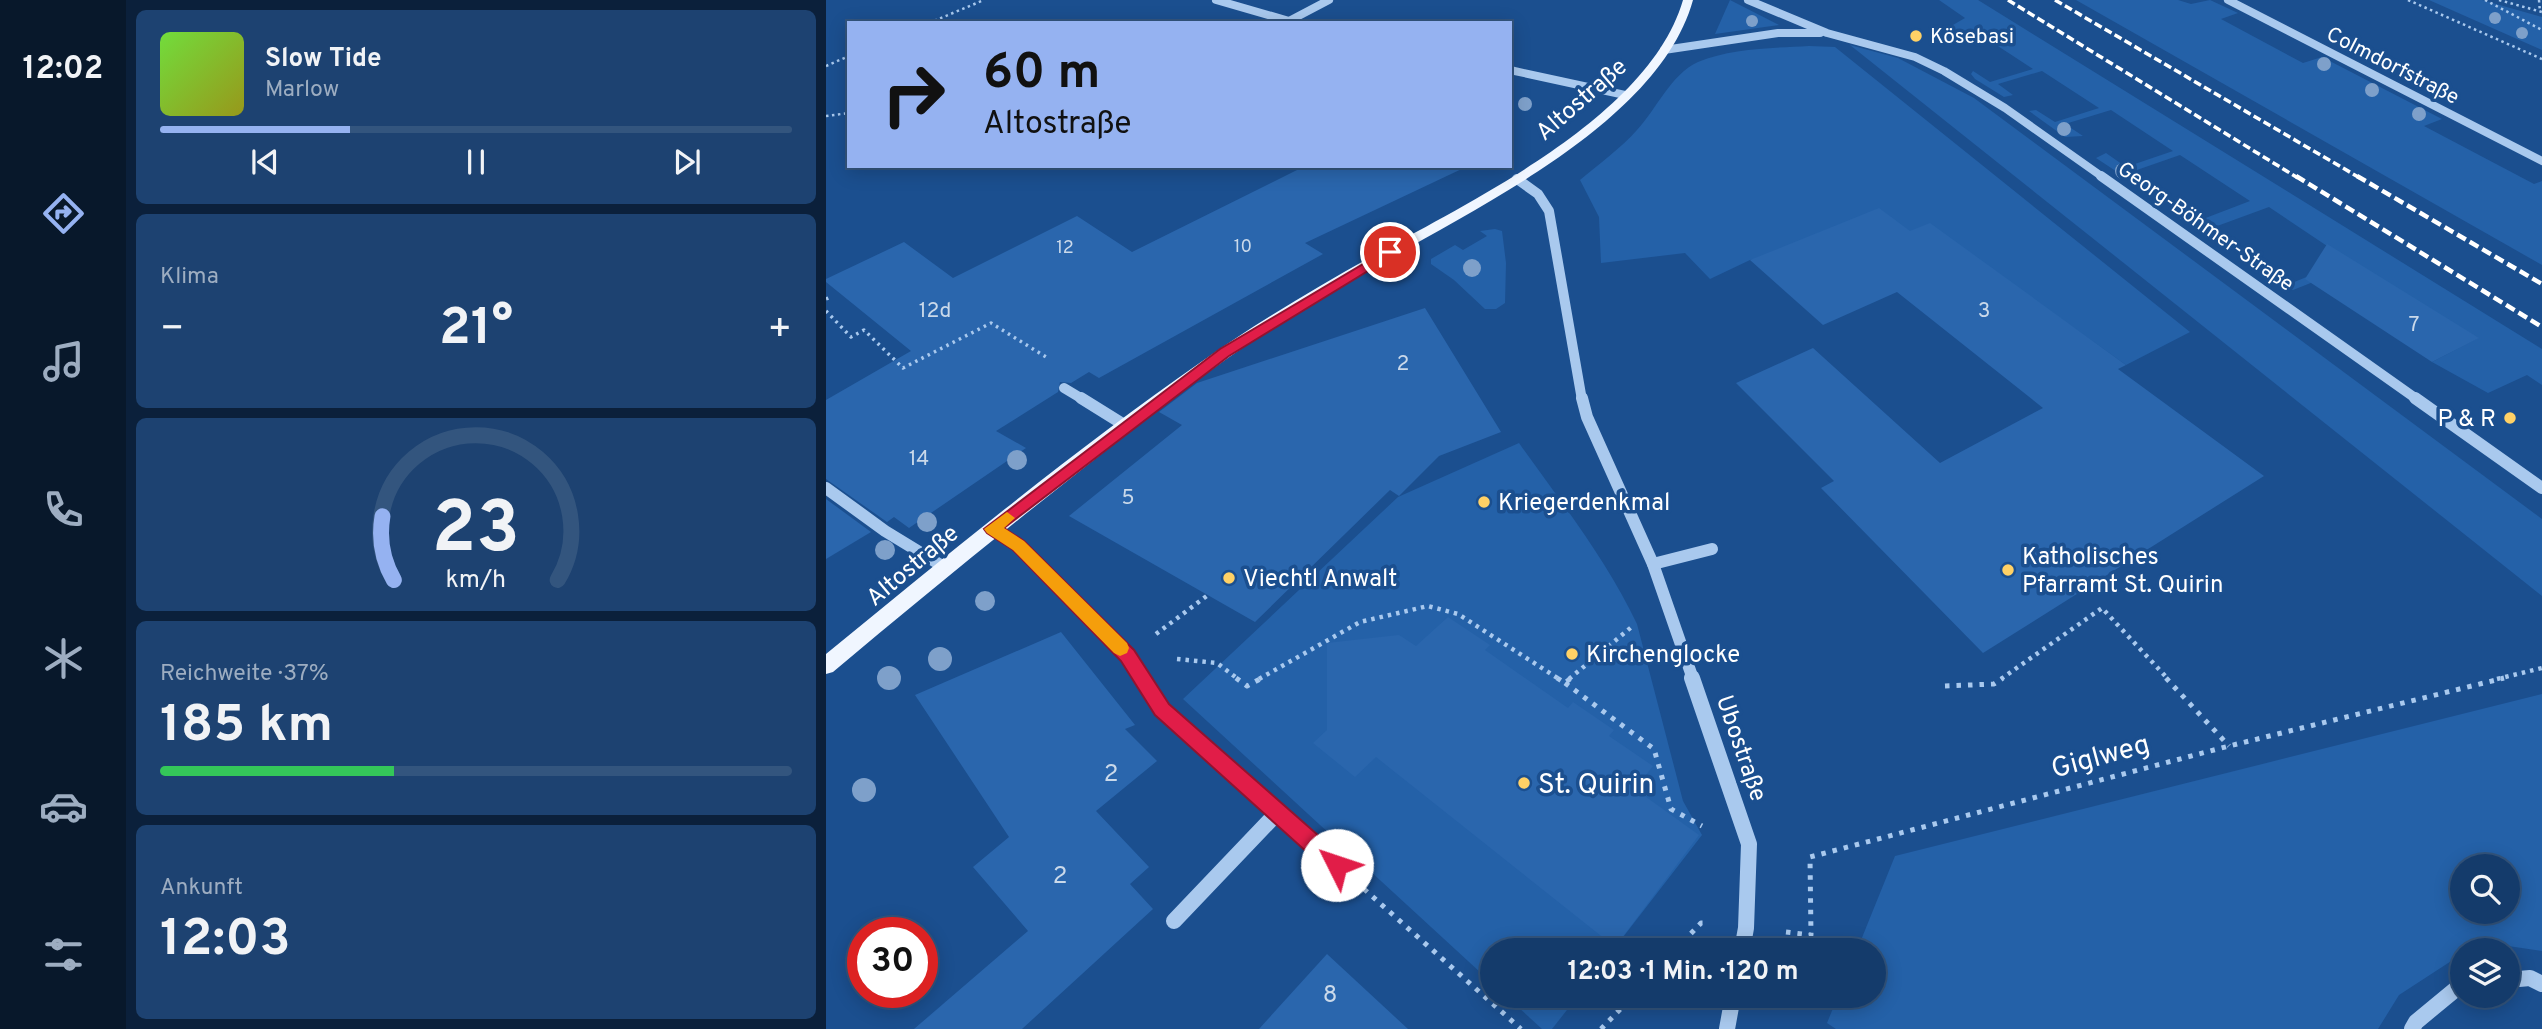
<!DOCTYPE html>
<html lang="de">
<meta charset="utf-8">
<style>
:root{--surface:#143b6b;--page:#1d4271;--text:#f1f3f6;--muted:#9dadc1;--line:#33557e;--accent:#95b2f1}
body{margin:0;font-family:Overpass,sans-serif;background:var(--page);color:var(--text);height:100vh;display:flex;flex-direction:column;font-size:26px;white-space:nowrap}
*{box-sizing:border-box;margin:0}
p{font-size:23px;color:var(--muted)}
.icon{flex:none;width:38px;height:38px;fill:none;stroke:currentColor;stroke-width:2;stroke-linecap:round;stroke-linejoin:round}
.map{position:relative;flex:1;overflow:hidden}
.details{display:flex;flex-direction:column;gap:10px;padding:10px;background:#0b203b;width:700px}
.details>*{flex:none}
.guide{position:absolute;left:21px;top:21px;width:665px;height:147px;border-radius:0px;box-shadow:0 4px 18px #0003,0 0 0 2px var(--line);background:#95b2f1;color:#111;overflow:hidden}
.tools{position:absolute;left:1624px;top:854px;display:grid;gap:14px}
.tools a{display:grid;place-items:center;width:70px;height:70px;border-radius:50%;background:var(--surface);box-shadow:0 4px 18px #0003,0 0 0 2px var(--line);font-size:35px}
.speed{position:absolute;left:21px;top:917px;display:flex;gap:14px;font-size:35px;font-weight:700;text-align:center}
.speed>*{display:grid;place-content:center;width:91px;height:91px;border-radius:50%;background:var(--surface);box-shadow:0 4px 18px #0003,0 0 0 2px var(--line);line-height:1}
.speed .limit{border:10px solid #d22;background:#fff;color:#111}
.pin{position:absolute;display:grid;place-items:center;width:60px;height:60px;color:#fff;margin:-30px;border:4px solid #fff;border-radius:50%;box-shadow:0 2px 7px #0007}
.me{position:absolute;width:77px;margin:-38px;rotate:311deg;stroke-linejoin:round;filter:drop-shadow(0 0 5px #0008)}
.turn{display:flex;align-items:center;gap:24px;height:147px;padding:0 21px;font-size:32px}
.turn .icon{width:91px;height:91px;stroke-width:2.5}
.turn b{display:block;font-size:49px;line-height:60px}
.big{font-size:52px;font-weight:700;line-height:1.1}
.details .tile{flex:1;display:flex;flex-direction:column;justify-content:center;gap:10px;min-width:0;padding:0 24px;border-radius:10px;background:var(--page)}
.details .dial{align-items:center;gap:0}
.dial svg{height:182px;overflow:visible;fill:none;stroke:var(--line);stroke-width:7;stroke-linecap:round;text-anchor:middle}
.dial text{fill:var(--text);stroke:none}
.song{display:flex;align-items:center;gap:21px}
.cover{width:84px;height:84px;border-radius:10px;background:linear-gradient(135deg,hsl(100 70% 55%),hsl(60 70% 35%))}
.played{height:7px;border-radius:4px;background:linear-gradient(90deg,var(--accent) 30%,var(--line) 30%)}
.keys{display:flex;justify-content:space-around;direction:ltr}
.heat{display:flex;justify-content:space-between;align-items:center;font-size:38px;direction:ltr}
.charge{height:10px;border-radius:5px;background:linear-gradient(90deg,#34c759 37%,var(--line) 0)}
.trip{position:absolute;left:654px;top:938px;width:406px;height:70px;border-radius:35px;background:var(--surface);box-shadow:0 4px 18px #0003,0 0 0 2px var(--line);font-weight:700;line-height:70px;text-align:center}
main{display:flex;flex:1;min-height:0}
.menu{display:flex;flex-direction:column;width:126px;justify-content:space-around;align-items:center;background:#08182b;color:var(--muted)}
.menu .icon{width:49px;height:49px}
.menu .selected{color:var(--accent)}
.menu b{font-size:32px;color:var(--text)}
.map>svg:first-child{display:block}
.green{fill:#2461a8;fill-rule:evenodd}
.building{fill:#2a66ad}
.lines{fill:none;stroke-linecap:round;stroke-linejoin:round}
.path-far3{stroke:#a9c9ee;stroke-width:2.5;stroke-dasharray:2.5 3.5;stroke-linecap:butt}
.path-far2{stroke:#a9c9ee;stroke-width:3.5;stroke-dasharray:2.5 4.5;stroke-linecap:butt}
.path-far1{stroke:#a9c9ee;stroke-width:4.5;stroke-dasharray:3.5 5;stroke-linecap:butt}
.path{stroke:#a9c9ee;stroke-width:5;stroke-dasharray:4.5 7;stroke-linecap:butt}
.minor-far3{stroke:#a9c9ee;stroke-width:8}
.minor-far2{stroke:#a9c9ee;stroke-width:10}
.minor-far1{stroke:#a9c9ee;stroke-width:12}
.minor{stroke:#a9c9ee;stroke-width:16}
.major{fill:#f0f6ff;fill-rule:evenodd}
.rail-far1{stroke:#fff;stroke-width:3.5;stroke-dasharray:8 3.5;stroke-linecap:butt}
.rail{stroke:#fff;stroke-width:4.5;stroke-dasharray:10 4.5;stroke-linecap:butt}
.tree{fill:#7ea0ca}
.route{fill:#e11d48;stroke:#92132f;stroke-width:2}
.slow{fill:#f59e0b}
.poi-dot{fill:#ffd166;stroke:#1b4f8f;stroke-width:2.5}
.labels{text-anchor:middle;stroke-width:7;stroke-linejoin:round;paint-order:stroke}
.far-number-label{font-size:18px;fill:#cad9ea}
.far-poi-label{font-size:21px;fill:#fff;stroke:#1b4f8f;text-anchor:start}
.far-street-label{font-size:21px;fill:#fff;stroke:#1b4f8f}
.number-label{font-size:21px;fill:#cad9ea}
.street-label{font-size:24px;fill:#fff;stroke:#1b4f8f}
.poi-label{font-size:24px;fill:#fff;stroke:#1b4f8f;text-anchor:start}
.near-number-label{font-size:24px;fill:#cad9ea}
.near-street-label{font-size:28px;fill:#fff;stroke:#1b4f8f}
.near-poi-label{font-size:28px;fill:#fff;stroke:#1b4f8f;text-anchor:start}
</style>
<main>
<nav class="menu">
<b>12:02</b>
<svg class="icon selected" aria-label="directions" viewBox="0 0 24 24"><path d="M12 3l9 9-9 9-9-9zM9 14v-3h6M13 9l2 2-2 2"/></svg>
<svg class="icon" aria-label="music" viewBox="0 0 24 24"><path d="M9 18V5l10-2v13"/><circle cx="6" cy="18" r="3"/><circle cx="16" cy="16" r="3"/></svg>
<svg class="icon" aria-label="phone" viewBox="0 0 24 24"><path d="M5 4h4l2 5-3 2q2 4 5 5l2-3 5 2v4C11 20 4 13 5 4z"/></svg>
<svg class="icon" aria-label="climate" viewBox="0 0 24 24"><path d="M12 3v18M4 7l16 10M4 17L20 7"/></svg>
<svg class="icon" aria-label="car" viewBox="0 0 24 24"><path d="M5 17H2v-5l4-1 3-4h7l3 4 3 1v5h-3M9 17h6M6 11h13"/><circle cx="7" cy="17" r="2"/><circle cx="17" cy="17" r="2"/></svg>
<svg class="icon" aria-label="filters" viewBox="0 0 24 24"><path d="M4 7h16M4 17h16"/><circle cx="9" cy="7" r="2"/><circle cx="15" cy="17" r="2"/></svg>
</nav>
<section class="details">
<div class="tile">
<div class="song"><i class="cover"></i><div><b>Slow Tide</b><p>Marlow</p></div></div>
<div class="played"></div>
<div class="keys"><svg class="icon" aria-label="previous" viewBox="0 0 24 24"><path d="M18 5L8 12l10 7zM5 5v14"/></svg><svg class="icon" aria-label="pause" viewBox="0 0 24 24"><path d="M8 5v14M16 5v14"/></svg><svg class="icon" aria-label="next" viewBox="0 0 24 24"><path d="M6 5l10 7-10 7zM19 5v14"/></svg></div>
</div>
<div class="tile"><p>Klima</p>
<div class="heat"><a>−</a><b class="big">21°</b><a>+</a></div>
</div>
<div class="tile dial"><svg viewBox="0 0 100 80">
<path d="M14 69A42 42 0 1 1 86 69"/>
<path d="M14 69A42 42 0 0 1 9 41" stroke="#95b2f1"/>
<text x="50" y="56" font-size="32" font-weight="700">23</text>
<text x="50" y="72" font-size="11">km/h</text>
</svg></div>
<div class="tile"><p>Reichweite · 37%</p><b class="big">185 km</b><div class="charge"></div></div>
<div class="tile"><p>Ankunft</p><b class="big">12:03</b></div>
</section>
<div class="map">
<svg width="1716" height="1029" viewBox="0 0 1716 1029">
<rect width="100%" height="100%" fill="#1b4f8f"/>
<g class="green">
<polygon points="904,0 953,25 889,34"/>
<polygon points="1113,0 1152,0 1716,349 1716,385 1701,375 1662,393 1606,362 1652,338 1530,265 1467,290 1456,288 1433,270 1437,268 1461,285 1522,260 1443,207 1383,229 1405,245 1397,246 1345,208 1354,204 1377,219 1424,201 1354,155 1308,171 1326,184 1314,187 1270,158 1280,153 1300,167 1347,151 1285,110 1239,124 1257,136 1239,137 1203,111 1210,110 1229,122 1273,108 1216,71 1172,84 1187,95 1178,97 1149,79 1145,74 1147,71 1164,82 1207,69 1155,35 1113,46 1108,36 1139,18"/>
<polygon points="1250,0 1352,0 1365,4 1384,0 1412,13 1395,19 1477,63 1496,57 1616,119 1598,126 1708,184 1716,181 1716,265"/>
<polygon points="1603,0 1656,0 1716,17 1716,50"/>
<polygon points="1024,45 1072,58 1148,98 1716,519 1716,596"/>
<path d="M983,46l26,1 355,285 -64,33 -66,-47 -150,-87 -160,29 -40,19 -25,-26 -84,10 -2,-46 -19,-37c19,-16 41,-32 57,-50 19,-20 34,-56 61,-68 33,-14 76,-14 111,-16z"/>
<polygon points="669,229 676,231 680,263 679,303 670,309 659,309 628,280 605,264 605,259 629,245 637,250 661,236 654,231"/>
<path d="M693,443c42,59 87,116 118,181l46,177 19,34 -89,115h-120v34l-310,-285 215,-202z"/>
<path d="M1716,694v257l-61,-9 -13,8h-6v4l-63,41 -21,34h-542l-9,-6 11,-27h36v-46h-17l38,-94zM1636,866h46v46h-46z"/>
<polygon points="680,996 752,996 726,1029 716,1029"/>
</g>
<g class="building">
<polygon points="479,166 642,166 479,243 497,254 273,378 263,372 245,383 234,382 232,392 170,431 200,448 83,528 68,517 61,522 0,479 0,400 85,351 0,282 0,279 78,242 127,278 251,216 306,252"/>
<polygon points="1053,208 1084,231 1104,223 1300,365 1292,369 1438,476 1157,653 995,488 1008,481 910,383 987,348 1114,463 1217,408 1071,292 997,325 924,260"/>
<polygon points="1501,244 1653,338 1606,362 1479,279"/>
<polygon points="599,308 675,432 613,456 573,496 564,490 429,622 243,516 356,425 333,412 371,383"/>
<polygon points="0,499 45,532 0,559"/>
<polygon points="622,617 664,645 659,650 742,708 747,702 788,730 783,736 827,766 809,789 873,835 789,947 550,757 529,777 487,743 501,730 501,643 573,635 590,646"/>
<polygon points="235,632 309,725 299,729 331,761 270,811 323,867 304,884 327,909 196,1029 88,1029 202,931 147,867 183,837 89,695"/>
<polygon points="501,954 582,1029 433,1029"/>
</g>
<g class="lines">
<g class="path-far3">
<polyline points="1582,0 1716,59"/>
<polyline points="1659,0 1716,30"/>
<polyline points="1673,0 1716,12"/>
<polyline points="1713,0 1714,12"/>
<polyline points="103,23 158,0"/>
<polyline points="0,66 23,56"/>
<polyline points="0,116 23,113"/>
</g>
<g class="path-far2">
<polyline points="0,299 5,297"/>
<polyline points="0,311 25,337 38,330 77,368 165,323 220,357"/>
</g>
<g class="path-far1">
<polyline points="330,634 382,595"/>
<polyline points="351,659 391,663 412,679"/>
<polyline points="433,679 534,622 602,606 632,614 733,679"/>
<polyline points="743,679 808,625"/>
<polyline points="1175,679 1276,608 1342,679"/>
<polyline points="1671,679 1716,668"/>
</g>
<g class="path">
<polyline points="410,678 421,686 436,678"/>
<polyline points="731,678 739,683 745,678"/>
<polyline points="1340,678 1403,746"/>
<polyline points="739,683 828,749 845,809 876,826"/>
<polyline points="1119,686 1168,684 1177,678"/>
<polyline points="538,889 695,1029"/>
<polyline points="960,932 985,935 984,857 1403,746 1678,678"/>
<polyline points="849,950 875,923 881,923"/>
<polyline points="775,1029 807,996"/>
</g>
<g class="minor-far3">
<polyline points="390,0 470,23"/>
<polyline points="922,0 1001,33 1089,57 1118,71 1179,108 1278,178"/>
<polyline points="1402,0 1716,161"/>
<polyline points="463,21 503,0"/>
<polyline points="838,50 952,33 994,33"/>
<polyline points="684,70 799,95"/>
</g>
<g class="minor-far2">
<polyline points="1275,176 1592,400"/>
<polyline points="691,179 712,194 723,211 756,400"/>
<polyline points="238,388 258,400"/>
</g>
<g class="minor-far1">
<polyline points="255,398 300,426"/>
<polyline points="756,398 761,417 827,564 867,679"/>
<polyline points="1589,398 1716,488"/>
<polyline points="0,488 59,531 118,567"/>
<polyline points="166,529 193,546 302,655 317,679"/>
<polyline points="827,564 886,549"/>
</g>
<g class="minor">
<polyline points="316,678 336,709 511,865"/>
<polyline points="866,678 923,844 920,928 916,950"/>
<polyline points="348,921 451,813"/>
<polyline points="1682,980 1704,978 1716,984"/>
<polyline points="901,1029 907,996"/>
<polyline points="1586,1029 1590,1022 1636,984"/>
</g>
<path class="major" d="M857,0h10c-33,120 -210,204 -310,262 -58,33 -115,67 -169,106 -38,26 -74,56 -110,84 -92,72 -182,145 -271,220l-7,2v-20c122,-100 246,-202 375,-292 54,-38 111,-72 168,-104 99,-56 280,-140 314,-258z"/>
<g class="rail-far1">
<polyline points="1182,0 1472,178"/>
<polyline points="1229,0 1534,178"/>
</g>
<g class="rail">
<polyline points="1470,176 1716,327"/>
<polyline points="1531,176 1716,284"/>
</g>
</g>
<g class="tree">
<circle cx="1669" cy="18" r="6"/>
<circle cx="926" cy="21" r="6"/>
<circle cx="1696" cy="33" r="6"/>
<circle cx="1498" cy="64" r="7"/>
<circle cx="1546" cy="90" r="7"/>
<circle cx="699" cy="104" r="7"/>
<circle cx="1593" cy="114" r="7"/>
<circle cx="1238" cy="129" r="7"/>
<circle cx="1297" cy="171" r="8"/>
<circle cx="1361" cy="214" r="8"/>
<circle cx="646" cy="268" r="9"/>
<circle cx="191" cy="460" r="10"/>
<circle cx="101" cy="522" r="10"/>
<circle cx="59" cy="550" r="10"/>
<circle cx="159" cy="601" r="10"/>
<circle cx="114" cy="659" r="12"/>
<circle cx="63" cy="678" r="12"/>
<circle cx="38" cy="790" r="12"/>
</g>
<polygon class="route" points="564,248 570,252 568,255 403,356 178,528 198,541 308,650 343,704 518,858 521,865 518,873 511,876 504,873 329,715 295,661 187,550 161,533 158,529 394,349"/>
<polygon class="slow" points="181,512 189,518 178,528 198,541 301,643 303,648 301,653 294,656 288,653 187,550 161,533 158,529"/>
<g class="poi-dot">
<circle cx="1090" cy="36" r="7"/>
<circle cx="1684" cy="418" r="7"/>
<circle cx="658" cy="502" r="7"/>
<circle cx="1182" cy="570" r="7"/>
<circle cx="403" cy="578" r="7"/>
<circle cx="746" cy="654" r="7"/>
<circle cx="698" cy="783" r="7"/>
</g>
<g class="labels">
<g class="far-number-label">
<text x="417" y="252">10</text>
<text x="239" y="253">12</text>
</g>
<g class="far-poi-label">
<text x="1104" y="43">Kösebasi</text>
</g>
<g class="far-street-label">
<text transform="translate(1567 65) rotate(27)" y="7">Colmdorfstraße</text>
<text transform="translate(1380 226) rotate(35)" y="7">Georg-Böhmer-Straße</text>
</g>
<g class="number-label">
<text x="109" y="317">12d</text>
<text x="1158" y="317">3</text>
<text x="1588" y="331">7</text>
<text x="577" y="370">2</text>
<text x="93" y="465">14</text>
<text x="302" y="504">5</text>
</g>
<g class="street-label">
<text transform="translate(755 99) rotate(-41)" y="8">Altostraße</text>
<text transform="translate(86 565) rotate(-40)" y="8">Altostraße</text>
<text transform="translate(916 748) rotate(71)" y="8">Ubostraße</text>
</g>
<g class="poi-label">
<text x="1670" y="426" text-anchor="end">P &amp; R</text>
<text x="672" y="510">Kriegerdenkmal</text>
<text x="1196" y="564">Katholisches<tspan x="1196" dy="28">Pfarramt St. Quirin</tspan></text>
<text x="417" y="586">Viechtl Anwalt</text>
<text x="760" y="662">Kirchenglocke</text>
</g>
<g class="near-number-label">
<text x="285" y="781">2</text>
<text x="234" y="883">2</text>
<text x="504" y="1002">8</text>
</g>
<g class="near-street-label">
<text transform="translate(1274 755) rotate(-15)" y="10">Giglweg</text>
</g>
<g class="near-poi-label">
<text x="712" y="793">St. Quirin</text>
</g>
</g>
</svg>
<div class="tools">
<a><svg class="icon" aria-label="search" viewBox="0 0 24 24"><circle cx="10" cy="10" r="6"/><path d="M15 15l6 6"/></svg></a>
<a><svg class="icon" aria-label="layers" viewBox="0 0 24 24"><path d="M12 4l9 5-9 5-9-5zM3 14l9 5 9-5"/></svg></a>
</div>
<div class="speed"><div class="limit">30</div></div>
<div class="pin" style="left:564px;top:252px;background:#d93025"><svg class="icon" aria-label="arrive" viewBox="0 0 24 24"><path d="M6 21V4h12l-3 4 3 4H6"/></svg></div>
<svg class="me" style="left:511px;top:865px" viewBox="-20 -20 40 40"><circle r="19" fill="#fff"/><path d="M0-13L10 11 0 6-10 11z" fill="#e11d48"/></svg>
<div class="trip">12:03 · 1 Min. · 120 m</div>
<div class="guide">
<div class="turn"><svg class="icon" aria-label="right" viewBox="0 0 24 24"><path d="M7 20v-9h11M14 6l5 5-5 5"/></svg><div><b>60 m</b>Altostraße</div></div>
</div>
</div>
</main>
